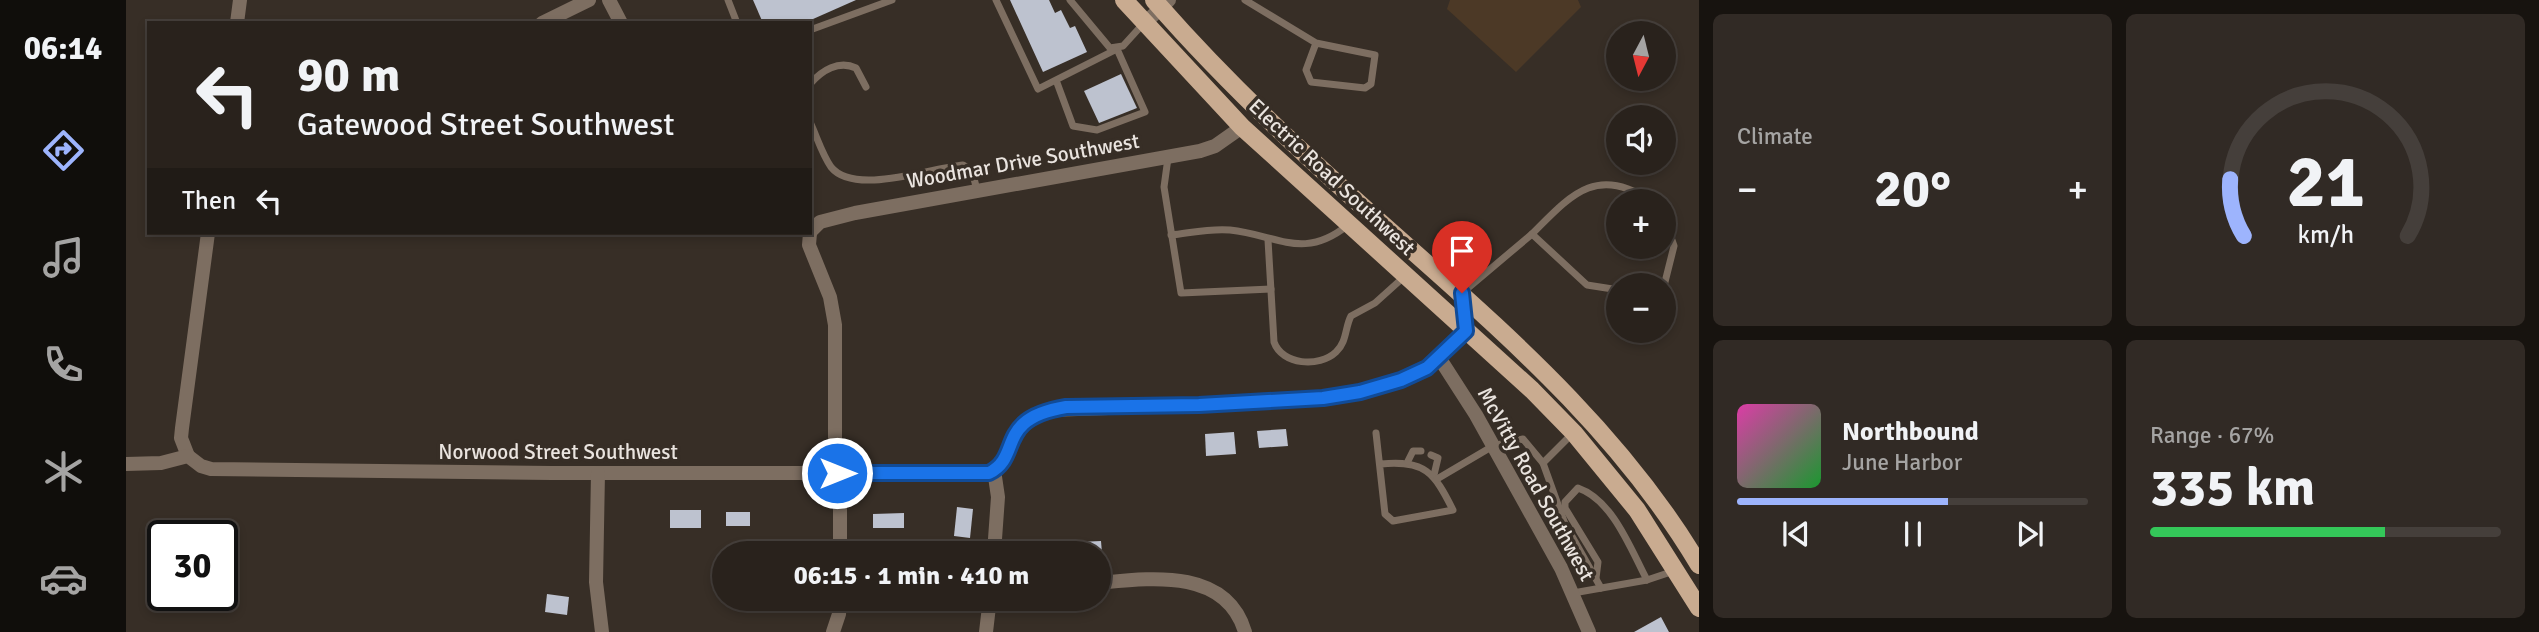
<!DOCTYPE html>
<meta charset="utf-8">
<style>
:root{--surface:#29221c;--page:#312a25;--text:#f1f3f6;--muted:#a5a4a3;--line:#453f3b;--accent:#9db4fd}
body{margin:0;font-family:Signika,sans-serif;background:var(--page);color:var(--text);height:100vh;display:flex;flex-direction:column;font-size:26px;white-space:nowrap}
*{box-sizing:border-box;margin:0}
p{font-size:23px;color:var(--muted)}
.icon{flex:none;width:38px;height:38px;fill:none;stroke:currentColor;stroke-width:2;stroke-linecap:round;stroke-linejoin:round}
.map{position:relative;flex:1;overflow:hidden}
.drawer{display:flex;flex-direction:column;gap:14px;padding:14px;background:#17130f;width:840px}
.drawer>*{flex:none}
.hud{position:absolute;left:21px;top:21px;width:665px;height:214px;border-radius:0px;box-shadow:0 4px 10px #0003,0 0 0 2px var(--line);background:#29221c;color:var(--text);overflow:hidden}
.needle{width:46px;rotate:187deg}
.tools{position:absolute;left:1480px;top:21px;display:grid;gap:14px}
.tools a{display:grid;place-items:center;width:70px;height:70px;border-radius:50%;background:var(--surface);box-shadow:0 4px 10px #0003,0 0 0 2px var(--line);font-size:35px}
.speed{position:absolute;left:21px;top:520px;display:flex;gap:14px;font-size:35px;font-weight:700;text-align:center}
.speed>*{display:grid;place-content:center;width:91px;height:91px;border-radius:50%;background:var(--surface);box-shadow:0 4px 10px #0003,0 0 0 2px var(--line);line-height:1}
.speed .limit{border:4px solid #111;border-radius:10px;background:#fff;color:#111}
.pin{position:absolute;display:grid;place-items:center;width:60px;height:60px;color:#fff;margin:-72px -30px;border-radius:50% 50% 50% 0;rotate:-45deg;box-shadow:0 0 7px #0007}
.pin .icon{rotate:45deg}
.me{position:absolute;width:77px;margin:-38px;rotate:90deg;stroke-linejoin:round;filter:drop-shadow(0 0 5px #0008)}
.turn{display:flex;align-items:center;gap:24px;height:147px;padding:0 35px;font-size:32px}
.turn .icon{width:91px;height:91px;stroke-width:2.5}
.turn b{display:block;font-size:49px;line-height:60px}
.then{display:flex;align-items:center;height:66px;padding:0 35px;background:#0003;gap:14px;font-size:26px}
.big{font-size:52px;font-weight:700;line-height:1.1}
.drawer .widget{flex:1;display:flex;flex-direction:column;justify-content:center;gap:10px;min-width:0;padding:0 24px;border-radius:10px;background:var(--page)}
.drawer .dial{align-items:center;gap:0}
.dial svg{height:182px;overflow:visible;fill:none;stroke:var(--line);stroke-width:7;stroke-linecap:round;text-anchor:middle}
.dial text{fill:var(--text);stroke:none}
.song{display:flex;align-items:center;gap:21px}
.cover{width:84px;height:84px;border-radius:10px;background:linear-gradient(135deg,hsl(320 70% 55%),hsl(130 70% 35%))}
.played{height:7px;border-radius:4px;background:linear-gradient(90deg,var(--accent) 60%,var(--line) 60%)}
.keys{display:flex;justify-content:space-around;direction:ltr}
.heat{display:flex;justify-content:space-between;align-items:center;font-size:38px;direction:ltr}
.charge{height:10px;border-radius:5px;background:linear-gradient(90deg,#34c759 67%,var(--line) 0)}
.drawer .tiles{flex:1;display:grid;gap:14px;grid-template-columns:repeat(2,1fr)}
.trip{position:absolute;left:586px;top:541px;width:399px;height:70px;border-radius:35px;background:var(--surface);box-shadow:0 4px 10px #0003,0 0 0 2px var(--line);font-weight:700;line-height:70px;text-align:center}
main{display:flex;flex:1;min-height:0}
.dock{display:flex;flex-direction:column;width:126px;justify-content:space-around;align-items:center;background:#100e0b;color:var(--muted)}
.dock .icon{width:49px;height:49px}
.dock .current{color:var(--accent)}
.dock b{font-size:32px;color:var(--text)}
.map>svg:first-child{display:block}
.green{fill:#4c3926}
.building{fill:#bdc2cf}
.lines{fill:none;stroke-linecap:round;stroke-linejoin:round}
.service{stroke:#7d6e61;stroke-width:7}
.minor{stroke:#7d6e61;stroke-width:14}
.tertiary{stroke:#7d6e61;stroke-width:14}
.primary{stroke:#c9ab90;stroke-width:18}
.route-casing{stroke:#114b97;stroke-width:18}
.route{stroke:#1a73e8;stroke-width:12}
.labels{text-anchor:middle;stroke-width:7;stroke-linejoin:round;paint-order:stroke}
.street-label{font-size:21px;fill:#eae4df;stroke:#372e26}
</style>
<main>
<nav class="dock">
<b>06:14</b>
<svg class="icon current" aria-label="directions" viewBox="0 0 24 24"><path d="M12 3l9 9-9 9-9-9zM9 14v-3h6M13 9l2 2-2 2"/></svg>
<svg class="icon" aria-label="music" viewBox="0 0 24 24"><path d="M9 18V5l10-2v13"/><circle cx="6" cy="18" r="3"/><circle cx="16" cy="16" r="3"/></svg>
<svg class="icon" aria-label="phone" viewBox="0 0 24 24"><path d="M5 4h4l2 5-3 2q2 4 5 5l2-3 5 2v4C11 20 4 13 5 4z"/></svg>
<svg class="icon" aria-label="climate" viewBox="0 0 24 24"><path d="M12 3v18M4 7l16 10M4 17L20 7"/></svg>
<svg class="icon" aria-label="car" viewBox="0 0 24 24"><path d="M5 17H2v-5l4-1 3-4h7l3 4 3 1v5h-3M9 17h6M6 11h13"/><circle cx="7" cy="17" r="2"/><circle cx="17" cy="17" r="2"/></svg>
</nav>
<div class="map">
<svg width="1573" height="632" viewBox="0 0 1573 632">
<rect width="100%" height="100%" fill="#372e26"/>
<polygon class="green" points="1324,0 1452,0 1455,7 1390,72 1321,9"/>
<g class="building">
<polygon points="627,0 730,0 678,23 637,23"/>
<polygon points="884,0 923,0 929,13 935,10 944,28 949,26 961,52 917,72"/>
<polygon points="995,74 1011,108 973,123 958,91"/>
<polygon points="1160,429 1162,446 1133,448 1131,431"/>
<polygon points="1108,432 1110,454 1080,456 1079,434"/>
<polygon points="831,507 847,509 844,538 828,536"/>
<rect x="544" y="510" width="31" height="18"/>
<rect x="600" y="512" width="24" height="14"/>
<polygon points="778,513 778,528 747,528 747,514"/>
<polygon points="975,541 976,553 953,553 953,542"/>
<polygon points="421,594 443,597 441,615 419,612"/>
<polygon points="1535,617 1543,632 1508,632"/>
</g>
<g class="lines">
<g class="service">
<polyline points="602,0 611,23"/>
<polyline points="870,0 912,89 991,49 1019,112 971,130 947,126 930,80"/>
<polyline points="944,0 984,48 997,46 1017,24"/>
<polyline points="1119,0 1190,43 1249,55 1245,84 1239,88 1185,82 1180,70 1190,43"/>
<polyline points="684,30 766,0"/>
<path d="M684,84c12,-14 29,-24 46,-16l10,19"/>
<path d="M684,122c7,15 12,32 21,45 23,29 100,1 132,-2l9,6 5,19"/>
<polyline points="1042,158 1038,187 1055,293 1145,289"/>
<polyline points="1538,217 1548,246 1538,286"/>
<path d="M1045,235c19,-2 40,-7 59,-5 48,5 73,31 118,-5"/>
<path d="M1142,240l6,102c8,23 45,26 62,10 11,-10 9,-25 15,-36l24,-13 30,-27"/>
<path d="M1493,290l-32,-5 -55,-51c38,-38 64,-70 119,-33"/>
<polyline points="1336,293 1406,234"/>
<path d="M1250,433l9,81 8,7 60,-11c-19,-38 -28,-50 -72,-46"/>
<polyline points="1305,455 1312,458 1308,475"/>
<polyline points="1282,461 1287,451 1295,451"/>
<polyline points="1417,463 1446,434"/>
<polyline points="1311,479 1367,446 1397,439 1417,463 1439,524 1475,588"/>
<path d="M1470,578l2,-16 -33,-54v-6l13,-14c35,12 53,62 69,92"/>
<polyline points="1447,593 1521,580 1548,571"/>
</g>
<g class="minor">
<polyline points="483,0 495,23"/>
<polyline points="111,23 114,0"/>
<polyline points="416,23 463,0"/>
<polyline points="684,232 694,222 729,213 1074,151 1089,146 1116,127"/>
<polyline points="684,233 683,245 704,297 709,325 709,459 714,489 714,553"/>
<polyline points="1314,359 1350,415 1435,568 1463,632"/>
<polyline points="62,456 55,438 56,428 82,233"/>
<polyline points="0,464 35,463 62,456 75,466 85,469 426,473 858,473 868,470"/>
<path d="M868,470c26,-24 10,-45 54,-60l151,-5 124,-7 37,-6 41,-12 26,-12 40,-37 -5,-38"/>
<polyline points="472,473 470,582 476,632"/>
<polyline points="868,553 872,497 868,470"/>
<path d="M973,583c52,-5 127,-15 146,49"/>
<polyline points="707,632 713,614 714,598"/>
<polyline points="860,632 864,598"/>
</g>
<polyline class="tertiary" points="1018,24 1043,0"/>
<g class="primary">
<polyline points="998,0 1116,127 1406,390 1448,433 1511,510 1573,608"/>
<path d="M1028,0c80,92 170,173 262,254 106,94 210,188 283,311"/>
</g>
</g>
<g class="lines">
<g class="route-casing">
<path id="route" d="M711,473h152c34,-17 5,-54 77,-66l133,-2 124,-7 37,-6 41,-12 26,-12 39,-37 -4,-38"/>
</g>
<use href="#route" class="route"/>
</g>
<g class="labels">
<g class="street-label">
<text transform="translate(897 161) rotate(-10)" y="7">Woodmar Drive Southwest</text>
<text transform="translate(1206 177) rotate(43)" y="7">Electric Road Southwest</text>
<text x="432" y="459">Norwood Street Southwest</text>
<text transform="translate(1410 484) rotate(61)" y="7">McVitty Road Southwest</text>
</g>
</g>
</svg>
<div class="tools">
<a><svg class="needle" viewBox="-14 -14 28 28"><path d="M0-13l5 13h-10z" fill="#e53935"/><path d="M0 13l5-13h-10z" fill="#a5a4a3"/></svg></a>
<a><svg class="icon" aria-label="sound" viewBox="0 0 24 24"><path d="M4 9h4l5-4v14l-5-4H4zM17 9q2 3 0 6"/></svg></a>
<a>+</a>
<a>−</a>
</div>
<div class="speed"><div class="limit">30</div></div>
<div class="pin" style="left:1336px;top:293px;background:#d93025"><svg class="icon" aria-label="arrive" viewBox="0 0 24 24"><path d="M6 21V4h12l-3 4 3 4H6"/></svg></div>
<svg class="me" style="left:711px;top:473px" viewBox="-20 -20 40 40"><circle r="17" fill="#1a73e8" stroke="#fff" stroke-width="3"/><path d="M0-11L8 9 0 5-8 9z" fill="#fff"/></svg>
<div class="trip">06:15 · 1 min · 410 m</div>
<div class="hud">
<div class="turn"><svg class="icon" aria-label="left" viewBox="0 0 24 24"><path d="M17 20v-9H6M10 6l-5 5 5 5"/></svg><div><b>90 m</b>Gatewood Street Southwest</div></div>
<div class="then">Then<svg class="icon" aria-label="left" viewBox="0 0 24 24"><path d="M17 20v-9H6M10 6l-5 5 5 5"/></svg></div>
</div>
</div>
<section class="drawer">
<div class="tiles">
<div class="widget"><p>Climate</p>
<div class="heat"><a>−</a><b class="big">20°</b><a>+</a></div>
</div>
<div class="widget dial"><svg viewBox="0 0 100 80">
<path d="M14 69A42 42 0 1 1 86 69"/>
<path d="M14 69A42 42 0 0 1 8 44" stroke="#9db4fd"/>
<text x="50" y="56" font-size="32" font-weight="700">21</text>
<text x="50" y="72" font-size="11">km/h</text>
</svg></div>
<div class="widget">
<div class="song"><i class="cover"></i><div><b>Northbound</b><p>June Harbor</p></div></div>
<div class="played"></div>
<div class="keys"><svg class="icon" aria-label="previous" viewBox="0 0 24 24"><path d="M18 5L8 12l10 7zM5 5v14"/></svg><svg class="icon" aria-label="pause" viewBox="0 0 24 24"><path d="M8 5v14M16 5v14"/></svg><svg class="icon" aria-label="next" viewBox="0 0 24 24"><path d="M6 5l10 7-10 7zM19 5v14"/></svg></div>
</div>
<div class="widget"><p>Range · 67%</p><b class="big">335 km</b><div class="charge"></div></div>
</div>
</section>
</main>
